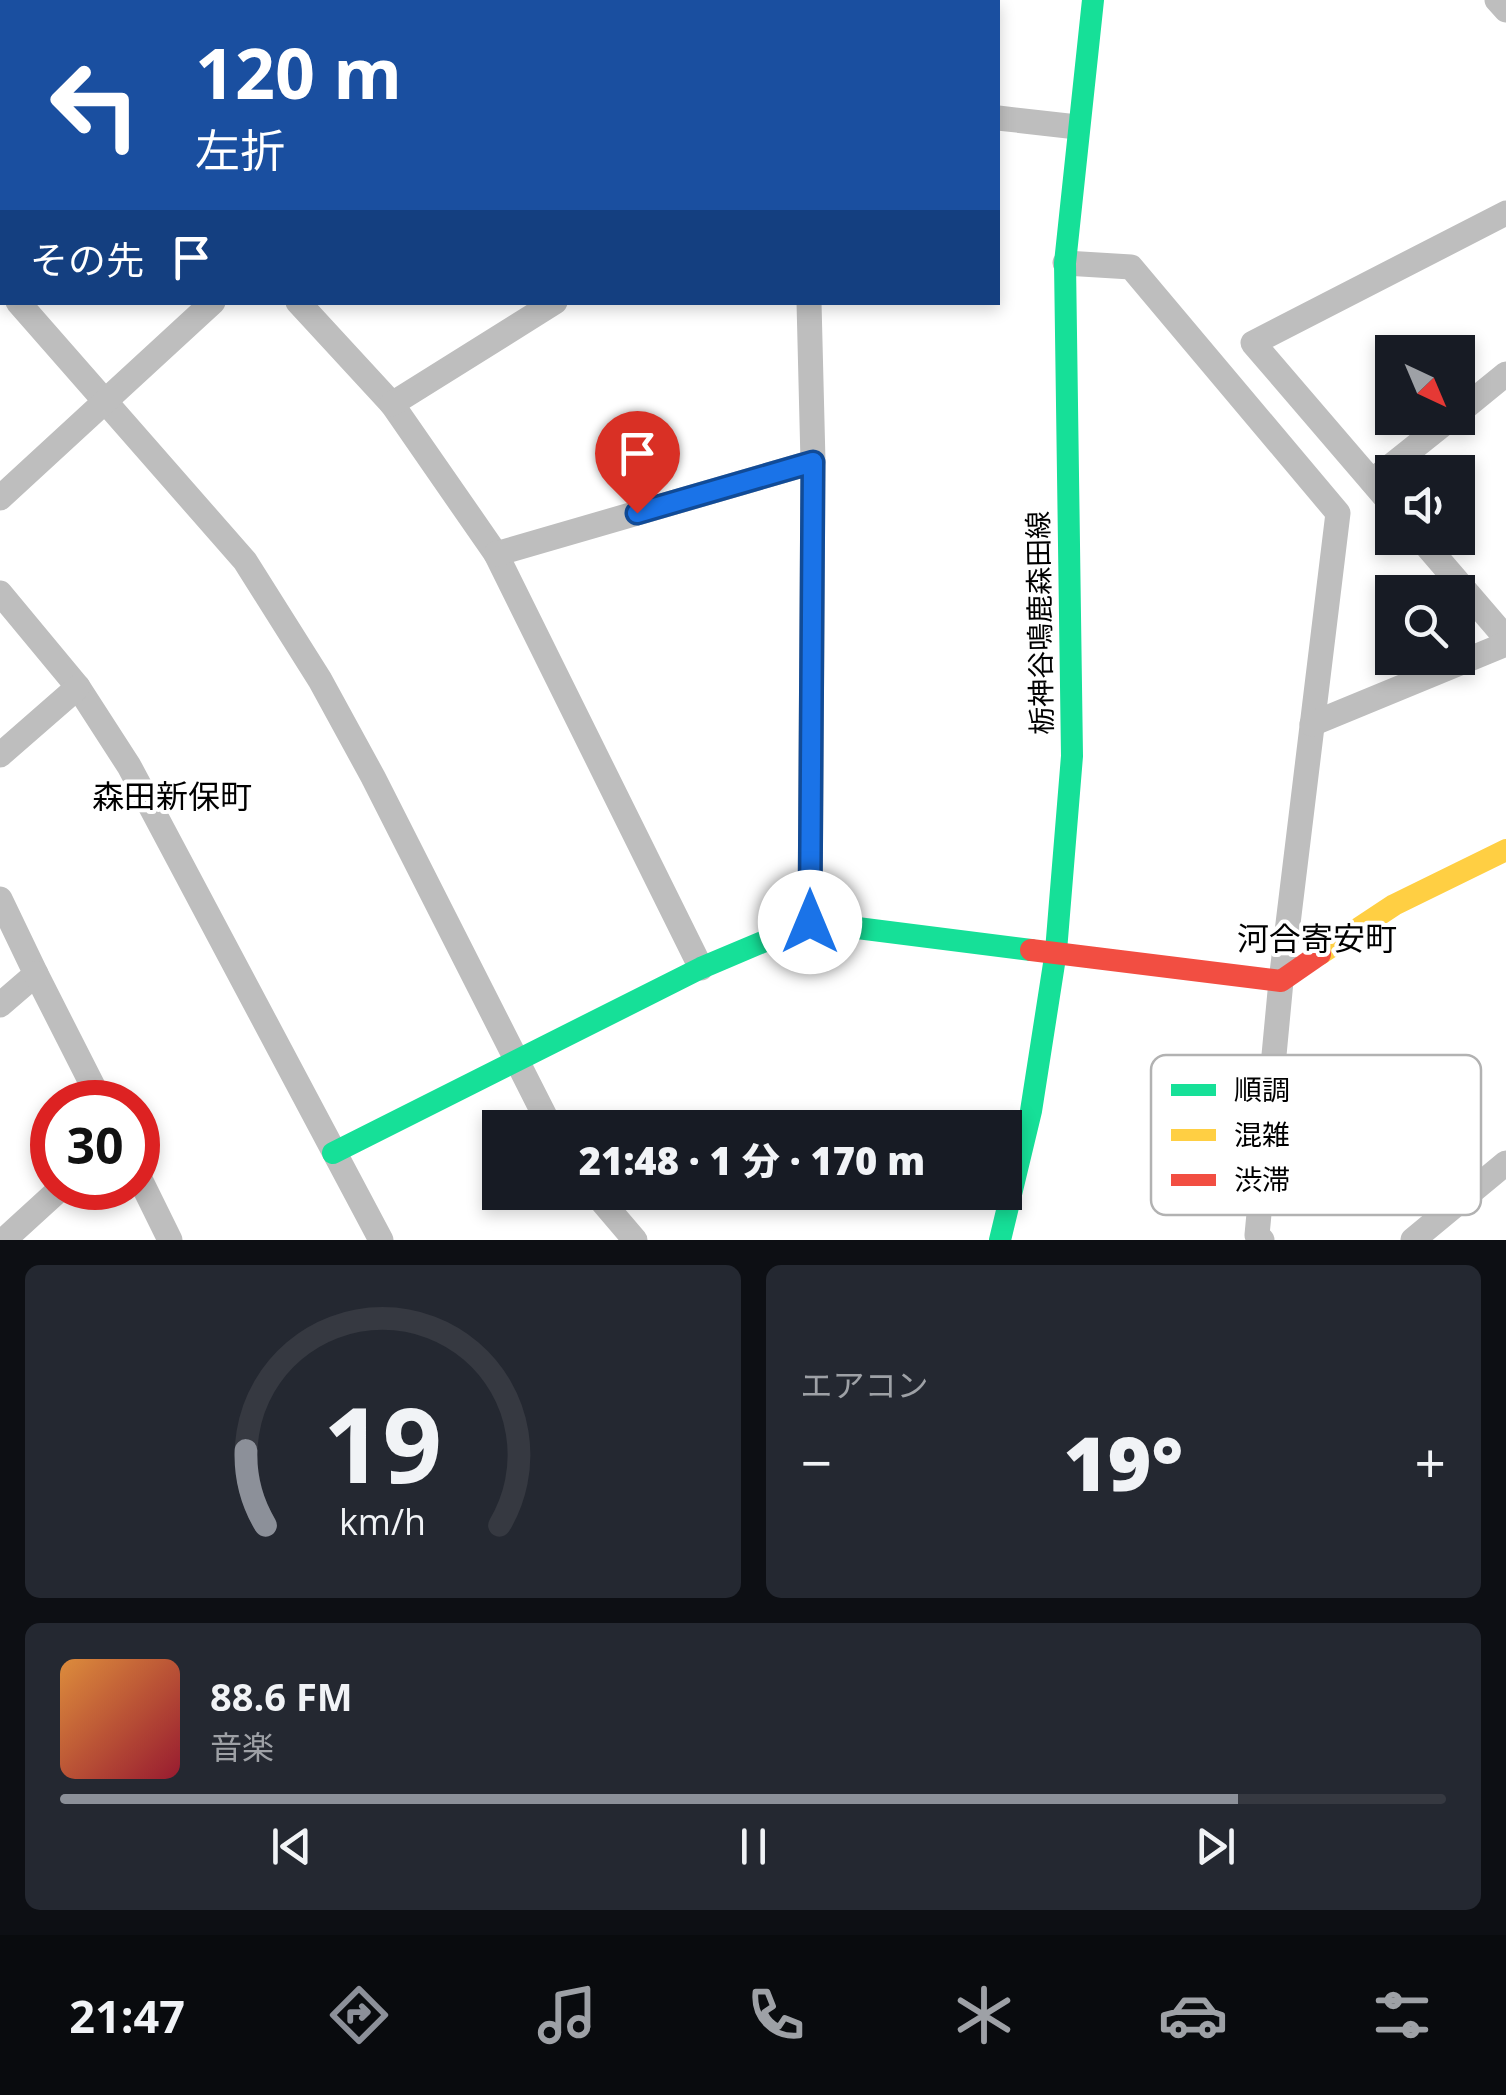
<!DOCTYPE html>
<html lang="ja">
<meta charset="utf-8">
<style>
:root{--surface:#171b24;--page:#242831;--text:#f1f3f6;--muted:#9ea1a6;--line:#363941;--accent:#8c9099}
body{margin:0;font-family:"Open Sans","Noto Sans JP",sans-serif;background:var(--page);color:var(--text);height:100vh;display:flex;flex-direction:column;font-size:38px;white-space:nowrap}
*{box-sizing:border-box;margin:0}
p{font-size:32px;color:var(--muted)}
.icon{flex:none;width:55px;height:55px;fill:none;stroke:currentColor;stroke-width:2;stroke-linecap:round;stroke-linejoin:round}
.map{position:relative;height:1240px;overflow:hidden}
.panel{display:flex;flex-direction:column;gap:25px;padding:25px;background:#0d0f14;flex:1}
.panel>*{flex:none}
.top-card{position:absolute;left:0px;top:0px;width:1000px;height:305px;box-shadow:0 5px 15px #0003;background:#1a4fa0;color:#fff;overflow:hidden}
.needle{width:65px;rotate:136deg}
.tools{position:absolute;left:1375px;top:335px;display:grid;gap:20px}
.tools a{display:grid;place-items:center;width:100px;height:100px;border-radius:0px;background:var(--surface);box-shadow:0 5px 15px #0003;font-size:50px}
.speed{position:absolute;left:30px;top:1080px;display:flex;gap:20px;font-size:50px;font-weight:700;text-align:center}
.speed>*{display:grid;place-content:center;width:130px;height:130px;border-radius:50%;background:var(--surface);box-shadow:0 5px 15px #0003;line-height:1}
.speed .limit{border:15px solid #d22;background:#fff;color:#111}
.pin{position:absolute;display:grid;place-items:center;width:85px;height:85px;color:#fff;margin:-102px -42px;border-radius:50% 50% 50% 0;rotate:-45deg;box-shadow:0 0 10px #0007}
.pin .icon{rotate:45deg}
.me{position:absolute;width:110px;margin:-55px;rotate:0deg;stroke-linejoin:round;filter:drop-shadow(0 0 8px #0008)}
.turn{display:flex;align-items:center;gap:35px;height:210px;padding:0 30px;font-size:45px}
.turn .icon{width:130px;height:130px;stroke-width:2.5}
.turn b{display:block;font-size:70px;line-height:85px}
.then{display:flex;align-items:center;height:95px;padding:0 30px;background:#0003;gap:20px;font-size:38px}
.big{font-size:75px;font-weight:800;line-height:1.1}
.panel .widget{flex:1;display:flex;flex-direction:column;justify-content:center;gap:15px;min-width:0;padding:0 35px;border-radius:15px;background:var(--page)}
.panel .dial{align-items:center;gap:0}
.dial svg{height:260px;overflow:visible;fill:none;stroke:var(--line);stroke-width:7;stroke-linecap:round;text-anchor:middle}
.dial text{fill:var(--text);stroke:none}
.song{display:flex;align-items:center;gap:30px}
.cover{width:120px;height:120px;border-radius:15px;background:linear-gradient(135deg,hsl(30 70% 55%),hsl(350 70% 35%))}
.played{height:10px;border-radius:5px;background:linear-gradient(90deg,var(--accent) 85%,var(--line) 85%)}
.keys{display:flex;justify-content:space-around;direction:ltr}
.heat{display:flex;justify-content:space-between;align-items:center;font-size:55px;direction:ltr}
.panel .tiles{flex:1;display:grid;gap:25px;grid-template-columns:1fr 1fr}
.widget:last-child{grid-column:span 2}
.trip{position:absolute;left:482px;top:1110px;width:540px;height:100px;border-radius:0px;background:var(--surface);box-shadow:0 5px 15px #0003;font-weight:800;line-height:100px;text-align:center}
.tab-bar{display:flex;height:160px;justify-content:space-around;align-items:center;background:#090b0e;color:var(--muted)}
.tab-bar .icon{width:70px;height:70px}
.tab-bar .current{color:var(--accent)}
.tab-bar b{font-size:45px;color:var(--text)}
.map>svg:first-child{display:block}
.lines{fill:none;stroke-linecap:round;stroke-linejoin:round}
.street{stroke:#bebebe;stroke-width:25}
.fast{stroke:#16e098;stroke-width:22}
.slow{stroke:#ffcf43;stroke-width:22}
.jam{stroke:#f24e42;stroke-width:22}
.route-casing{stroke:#114b97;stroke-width:25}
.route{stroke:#1a73e8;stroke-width:18}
.labels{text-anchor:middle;stroke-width:8;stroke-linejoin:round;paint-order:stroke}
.street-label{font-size:28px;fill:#000;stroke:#fff}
.quarter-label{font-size:32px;fill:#000;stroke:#fff}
.key{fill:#fff;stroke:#b2b2b2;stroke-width:2.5}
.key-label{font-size:28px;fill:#000}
</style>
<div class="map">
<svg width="1506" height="1240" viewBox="0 0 1506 1240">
<rect width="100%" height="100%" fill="#fff"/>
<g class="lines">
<g class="street">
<polyline points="26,0 28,2"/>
<polyline points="656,0 658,2"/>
<polyline points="1497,0 1506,10"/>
<polyline points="348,2 352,0"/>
<polyline points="836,2 836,0"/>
<polyline points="998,118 1077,127"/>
<polyline points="1065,263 1131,267 1338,513 1281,981 1257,1235 1262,1240"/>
<polyline points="0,283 2,286"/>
<polyline points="18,302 245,561 320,680 373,777 551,1128"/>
<polyline points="298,302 392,404 496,554 701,968"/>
<polyline points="809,302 813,462 810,922"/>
<polyline points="392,404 555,302"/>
<polyline points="1458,413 1506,374"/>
<polyline points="1372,481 1451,418"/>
<polyline points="0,498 213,302"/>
<polyline points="1392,505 1253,343 1506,213"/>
<polyline points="1420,538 1506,638"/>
<polyline points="496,554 813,462"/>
<polyline points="0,593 78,687 129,766 381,1240"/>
<polyline points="1312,724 1506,644"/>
<polyline points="0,755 78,687"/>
<polyline points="0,899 36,974 0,1005"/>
<polyline points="36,974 101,1102"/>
<polyline points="138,1175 170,1240"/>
<polyline points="594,1192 635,1240"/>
<polyline points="4,1240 61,1188"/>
<polyline points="1413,1240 1506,1163"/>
</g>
<g class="fast">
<polyline points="333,1153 701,968 810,922 1031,950"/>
<polyline points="1000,1240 1031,1111 1056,951 1072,756 1065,263 1093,0"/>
</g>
<polyline class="slow" points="1320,954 1394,905 1506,850"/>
<polyline class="jam" points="1031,950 1281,981 1320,954"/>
</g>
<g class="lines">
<g class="route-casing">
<polyline id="route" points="637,513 813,462 810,922"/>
</g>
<use href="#route" class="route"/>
</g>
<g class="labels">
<g class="street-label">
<text transform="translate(1040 623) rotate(-91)" y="10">栃神谷鳴鹿森田線</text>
</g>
<g class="quarter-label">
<text x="172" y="808">森田新保町</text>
<text x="1317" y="950">河合寄安町</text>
</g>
</g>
<rect x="1151" y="1055" width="330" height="160" rx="15" class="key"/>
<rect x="1171" y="1084" width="45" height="12" fill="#16e098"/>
<rect x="1171" y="1129" width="45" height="12" fill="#ffcf43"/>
<rect x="1171" y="1174" width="45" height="12" fill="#f24e42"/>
<g class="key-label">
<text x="1234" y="1100">順調</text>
<text x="1234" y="1145">混雑</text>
<text x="1234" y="1190">渋滞</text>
</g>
</svg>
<div class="tools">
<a><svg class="needle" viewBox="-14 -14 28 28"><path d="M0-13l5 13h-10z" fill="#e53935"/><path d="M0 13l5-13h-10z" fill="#9ea1a6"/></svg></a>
<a><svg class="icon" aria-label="sound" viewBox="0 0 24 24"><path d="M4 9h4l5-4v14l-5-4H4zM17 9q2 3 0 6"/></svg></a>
<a><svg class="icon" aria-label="search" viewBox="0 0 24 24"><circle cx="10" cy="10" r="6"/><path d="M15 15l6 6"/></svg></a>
</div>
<div class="speed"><div class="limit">30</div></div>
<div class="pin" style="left:637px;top:513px;background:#d93025"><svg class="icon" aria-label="arrive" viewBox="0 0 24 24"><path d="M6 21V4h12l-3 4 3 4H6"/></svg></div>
<svg class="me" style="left:810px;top:922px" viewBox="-20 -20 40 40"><circle r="19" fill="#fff"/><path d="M0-13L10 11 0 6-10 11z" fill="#1a73e8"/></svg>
<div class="trip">21:48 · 1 分 · 170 m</div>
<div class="top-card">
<div class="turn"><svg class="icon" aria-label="left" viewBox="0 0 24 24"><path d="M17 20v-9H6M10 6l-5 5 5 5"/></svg><div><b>120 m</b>左折</div></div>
<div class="then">その先<svg class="icon" aria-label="arrive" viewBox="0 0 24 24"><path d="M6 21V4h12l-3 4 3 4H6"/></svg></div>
</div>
</div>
<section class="panel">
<div class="tiles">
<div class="widget dial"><svg viewBox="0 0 100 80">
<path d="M14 69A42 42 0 1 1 86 69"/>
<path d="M14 69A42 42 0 0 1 8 46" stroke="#8c9099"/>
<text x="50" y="56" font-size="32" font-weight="700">19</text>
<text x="50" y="72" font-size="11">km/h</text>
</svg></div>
<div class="widget"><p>エアコン</p>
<div class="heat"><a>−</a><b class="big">19°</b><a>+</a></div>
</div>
<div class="widget">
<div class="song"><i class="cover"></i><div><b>88.6 FM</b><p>音楽</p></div></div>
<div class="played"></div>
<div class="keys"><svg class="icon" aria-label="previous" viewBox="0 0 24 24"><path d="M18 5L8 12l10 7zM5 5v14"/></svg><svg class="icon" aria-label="pause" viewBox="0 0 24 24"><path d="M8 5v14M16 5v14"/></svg><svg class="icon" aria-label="next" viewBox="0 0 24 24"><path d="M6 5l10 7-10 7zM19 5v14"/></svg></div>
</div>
</div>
</section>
<nav class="tab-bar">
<b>21:47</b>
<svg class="icon current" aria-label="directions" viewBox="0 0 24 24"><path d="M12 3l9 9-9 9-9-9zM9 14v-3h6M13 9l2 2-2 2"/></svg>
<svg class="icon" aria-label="music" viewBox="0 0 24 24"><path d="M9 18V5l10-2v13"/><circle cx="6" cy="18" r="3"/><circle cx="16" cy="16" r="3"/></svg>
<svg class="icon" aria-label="phone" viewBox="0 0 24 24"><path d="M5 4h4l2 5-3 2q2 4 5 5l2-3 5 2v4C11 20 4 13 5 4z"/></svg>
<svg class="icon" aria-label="climate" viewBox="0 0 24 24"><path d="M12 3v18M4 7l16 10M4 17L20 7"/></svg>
<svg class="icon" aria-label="car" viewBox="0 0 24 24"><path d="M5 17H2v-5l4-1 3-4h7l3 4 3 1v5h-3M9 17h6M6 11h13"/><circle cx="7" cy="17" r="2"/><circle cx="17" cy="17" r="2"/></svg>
<svg class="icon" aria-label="filters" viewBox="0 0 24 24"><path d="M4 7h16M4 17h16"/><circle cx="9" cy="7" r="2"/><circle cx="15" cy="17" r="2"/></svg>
</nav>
